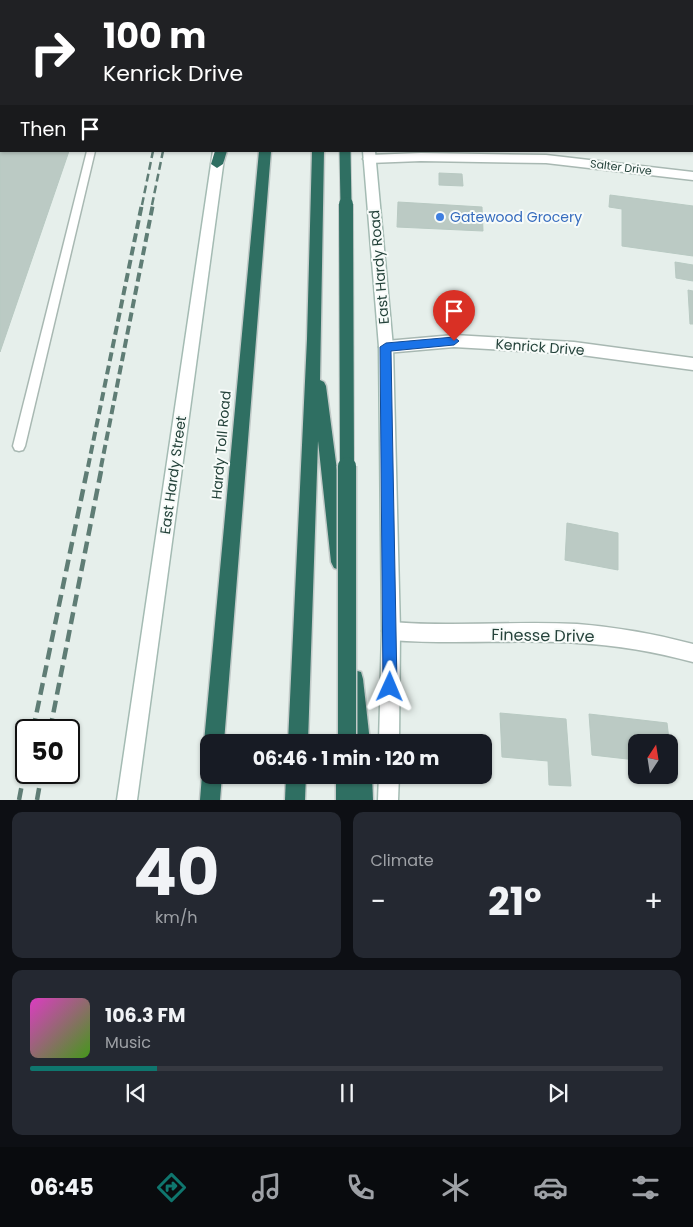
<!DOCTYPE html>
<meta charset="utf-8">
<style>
:root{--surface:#171b24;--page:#242831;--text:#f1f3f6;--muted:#9ea1a6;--line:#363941;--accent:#0f766e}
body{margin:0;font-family:Poppins,sans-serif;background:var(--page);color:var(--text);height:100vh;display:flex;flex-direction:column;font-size:19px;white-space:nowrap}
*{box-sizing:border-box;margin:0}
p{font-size:16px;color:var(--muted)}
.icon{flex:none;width:28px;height:28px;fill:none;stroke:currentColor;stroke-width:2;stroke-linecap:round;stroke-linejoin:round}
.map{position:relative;height:800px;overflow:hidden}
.drawer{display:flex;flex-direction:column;gap:12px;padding:12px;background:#0d0f14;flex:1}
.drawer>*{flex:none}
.hud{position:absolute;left:0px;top:0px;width:694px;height:152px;box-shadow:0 1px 4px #0004;background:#202124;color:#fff;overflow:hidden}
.needle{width:32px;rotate:12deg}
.controls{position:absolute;left:628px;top:734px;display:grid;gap:10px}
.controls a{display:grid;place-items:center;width:50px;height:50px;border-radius:10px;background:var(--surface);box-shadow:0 1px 4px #0004;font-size:25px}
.speed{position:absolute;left:15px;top:719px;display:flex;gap:10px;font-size:25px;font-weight:700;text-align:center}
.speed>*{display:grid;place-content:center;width:65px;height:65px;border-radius:50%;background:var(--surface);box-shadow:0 1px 4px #0004;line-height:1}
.speed .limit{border:2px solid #111;border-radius:8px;background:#fff;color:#111}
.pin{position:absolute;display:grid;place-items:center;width:42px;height:42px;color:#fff;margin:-51px -21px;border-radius:50% 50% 50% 0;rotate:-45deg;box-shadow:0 0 5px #0007}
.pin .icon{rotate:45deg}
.me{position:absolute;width:55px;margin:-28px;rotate:1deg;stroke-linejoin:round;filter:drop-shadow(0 0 4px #0008)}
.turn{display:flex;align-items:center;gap:18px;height:105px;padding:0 20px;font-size:22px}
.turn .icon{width:65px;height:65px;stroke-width:2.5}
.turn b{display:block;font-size:35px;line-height:42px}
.then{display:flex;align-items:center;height:48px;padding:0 20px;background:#0003;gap:10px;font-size:19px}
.big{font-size:38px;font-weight:700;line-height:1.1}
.drawer .tile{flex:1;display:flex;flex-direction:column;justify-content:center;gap:8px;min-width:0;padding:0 18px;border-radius:10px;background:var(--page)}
.drawer .dial{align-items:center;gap:0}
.dial b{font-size:65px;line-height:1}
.song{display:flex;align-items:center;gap:15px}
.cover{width:60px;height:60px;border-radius:8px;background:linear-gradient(135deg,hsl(310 70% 55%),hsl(100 70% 35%))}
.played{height:5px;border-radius:2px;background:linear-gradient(90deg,var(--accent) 20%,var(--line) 20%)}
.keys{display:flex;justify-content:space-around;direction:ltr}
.heat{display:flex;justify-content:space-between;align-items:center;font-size:28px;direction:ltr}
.drawer .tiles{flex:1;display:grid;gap:12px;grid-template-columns:1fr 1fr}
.tile:last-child{grid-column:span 2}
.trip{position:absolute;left:200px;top:734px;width:292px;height:50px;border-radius:10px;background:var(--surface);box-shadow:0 1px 4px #0004;font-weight:700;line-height:50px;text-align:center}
.menu{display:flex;height:80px;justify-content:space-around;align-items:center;background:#090b0e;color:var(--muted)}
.menu .icon{width:35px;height:35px}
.menu .active{color:var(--accent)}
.menu b{font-size:22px;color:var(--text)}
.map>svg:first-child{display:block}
.building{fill:#bbcac4;stroke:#b8c9c2}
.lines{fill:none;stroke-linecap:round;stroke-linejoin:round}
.lane-casing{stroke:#a8b8b2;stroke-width:3}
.street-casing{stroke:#a8b8b2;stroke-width:3}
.secondary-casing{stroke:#a4bbb3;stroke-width:3}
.highway-casing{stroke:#c2cac8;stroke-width:3}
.lane{fill:#fff;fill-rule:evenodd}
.street{fill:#fff;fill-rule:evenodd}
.secondary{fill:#fff;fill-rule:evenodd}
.highway{fill:#2f6f62;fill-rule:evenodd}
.rail-far2{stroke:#5f7d75;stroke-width:2.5;stroke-dasharray:8 4;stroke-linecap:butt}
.rail-far1{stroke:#5f7d75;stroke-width:4;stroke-dasharray:9 4.5;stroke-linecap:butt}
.rail{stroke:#5f7d75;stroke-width:4.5;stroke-dasharray:12 6;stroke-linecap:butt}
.highway-bridge-far2-casing{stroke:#c2cac8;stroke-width:13;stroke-linecap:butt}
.highway-bridge-far1-casing{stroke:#c2cac8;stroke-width:16;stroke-linecap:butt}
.highway-bridge-casing{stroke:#c2cac8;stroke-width:21;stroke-linecap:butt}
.highway-bridge-far2{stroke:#2f6f62;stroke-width:11}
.highway-bridge-far1{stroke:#2f6f62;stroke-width:14}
.highway-bridge{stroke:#2f6f62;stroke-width:18}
.route{fill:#1a73e8;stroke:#114b97}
.shop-dot{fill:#3f7fe0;stroke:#f7fbf9;stroke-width:2}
.labels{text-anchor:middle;stroke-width:4;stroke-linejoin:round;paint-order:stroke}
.far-street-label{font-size:11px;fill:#24423a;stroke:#f7fbf9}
.shop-label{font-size:14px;fill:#366cbe;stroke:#f7fbf9;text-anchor:start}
.street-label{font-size:14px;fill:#24423a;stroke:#f7fbf9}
.near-street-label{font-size:16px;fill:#24423a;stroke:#f7fbf9}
</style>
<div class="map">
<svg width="693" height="800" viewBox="0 0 693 800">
<rect width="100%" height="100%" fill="#e6efeb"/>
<g class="building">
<polygon points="0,80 1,151 69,151 0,352"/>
<polygon points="439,173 462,174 463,186 439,185"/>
<polygon points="610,195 693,206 693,256 622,246 622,209 609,207"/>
<polygon points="398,202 482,207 483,231 397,227"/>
<polygon points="675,262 693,265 693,281 676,278"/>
<polygon points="688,290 693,291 693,324 690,324"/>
<polygon points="567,523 618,533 618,570 565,560"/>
<polygon points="500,713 566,719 571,786 549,785 548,761 502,757"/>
<polygon points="589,714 667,723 672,764 669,764 669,742 636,742 636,760 592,755"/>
</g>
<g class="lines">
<g class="lane-casing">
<g id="lane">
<rect x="0" y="56" width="1" height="4"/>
<polygon points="87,151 95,151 25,446 23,450 19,451 15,450 13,446"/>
</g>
</g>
<g class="street-casing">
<g id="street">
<rect x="692" y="37" width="1" height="6"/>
<polygon points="421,153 546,155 693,172 693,180 546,163 421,161 369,163 363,159 369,155"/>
<polygon points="454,335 574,342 693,358 693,370 574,354 454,347 386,353 381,351 379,347 381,343 386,341"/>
<path d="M391,622c62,5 124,-1 186,2 39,3 78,10 116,20v18c-38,-10 -76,-17 -116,-19 -62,-4 -124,2 -186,-3l-6,-3 -3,-6 3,-6z"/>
</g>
</g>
<g class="secondary-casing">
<g id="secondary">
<rect x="235" y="0" width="10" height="1"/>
<rect x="357" y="0" width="10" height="1"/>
<polygon points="213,151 225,151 137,800 117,800"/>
<polygon points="363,151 375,151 393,347 400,631 399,742 379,742 382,631 379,347"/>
<polygon points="379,775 399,775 398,800 378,800"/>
</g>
</g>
<g class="highway-casing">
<g id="highway">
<rect x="263" y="0" width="10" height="1"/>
<rect x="316" y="0" width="10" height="1"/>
<polygon points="337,0 347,0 348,1 338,1"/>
<polygon points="215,151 227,151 223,164 217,168 211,164"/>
<polygon points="259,151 271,151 224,742 209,742 209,750 204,742"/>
<polygon points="312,151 324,151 320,380 324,382 326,386 349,562 346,568 340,570 334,568 331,562 318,441 308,742 288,742 307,339"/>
<polygon points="354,670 361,672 363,679 370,742 350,742 345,679 347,672"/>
<polygon points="209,766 209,775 222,775 220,800 200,800 202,775 205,768"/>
<polygon points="286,775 306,775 305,800 285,800"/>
<polygon points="336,775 372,775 373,800 336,800"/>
</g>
</g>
<use href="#lane" class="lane"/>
<use href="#street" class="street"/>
<use href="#secondary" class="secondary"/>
<use href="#highway" class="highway"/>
<g class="rail-far2">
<polyline points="142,205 153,151"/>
<polyline points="152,205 163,151"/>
</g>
<g class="rail-far1">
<polyline points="88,467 142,204"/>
<polyline points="101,467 153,204"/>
</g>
<g class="rail">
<polyline points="33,730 88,466"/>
<polyline points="50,730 102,466"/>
<polyline points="19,800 26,763"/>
<polyline points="37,800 42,772"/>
</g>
<g class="highway-bridge-far2-casing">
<polyline id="highway-bridge-far2" points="345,151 346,205"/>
</g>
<g class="highway-bridge-far1-casing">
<polyline id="highway-bridge-far1" points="346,204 347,467"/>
</g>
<g class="highway-bridge-casing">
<polyline id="highway-bridge" points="347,466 347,742"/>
</g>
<use href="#highway-bridge-far2" class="highway-bridge-far2"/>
<use href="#highway-bridge-far1" class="highway-bridge-far1"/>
<use href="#highway-bridge" class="highway-bridge"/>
</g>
<polygon class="route" points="454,337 459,341 454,345 391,351 397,687 395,692 390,694 385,692 383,687 380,347 386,343"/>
<circle class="shop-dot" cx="440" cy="217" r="5"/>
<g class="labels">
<g class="far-street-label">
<text transform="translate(621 167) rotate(7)" y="4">Salter Drive</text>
</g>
<g class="shop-label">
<text x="450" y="222">Gatewood Grocery</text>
</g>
<g class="street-label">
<text transform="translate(379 267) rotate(-95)" y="5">East Hardy Road</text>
<text transform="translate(540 347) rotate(4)" y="5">Kenrick Drive</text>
<text transform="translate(221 445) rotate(-85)" y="5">Hardy Toll Road</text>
<text transform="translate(173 475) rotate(-82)" y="5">East Hardy Street</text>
</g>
<g class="near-street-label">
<text transform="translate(543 635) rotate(1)" y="6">Finesse Drive</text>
</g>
</g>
</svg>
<div class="controls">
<a><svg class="needle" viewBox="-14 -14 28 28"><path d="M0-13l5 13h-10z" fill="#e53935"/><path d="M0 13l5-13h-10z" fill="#9ea1a6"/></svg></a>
</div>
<div class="speed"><div class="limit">50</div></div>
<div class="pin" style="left:454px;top:341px;background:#d93025"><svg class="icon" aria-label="arrive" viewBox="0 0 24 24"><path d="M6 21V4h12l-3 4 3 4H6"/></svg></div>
<svg class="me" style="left:390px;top:687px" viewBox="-20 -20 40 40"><path d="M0-17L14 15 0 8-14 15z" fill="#1a73e8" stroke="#fff" stroke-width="4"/></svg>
<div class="trip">06:46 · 1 min · 120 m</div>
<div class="hud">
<div class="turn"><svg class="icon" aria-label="right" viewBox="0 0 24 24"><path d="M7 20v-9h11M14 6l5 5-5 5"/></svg><div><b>100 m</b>Kenrick Drive</div></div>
<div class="then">Then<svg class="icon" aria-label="arrive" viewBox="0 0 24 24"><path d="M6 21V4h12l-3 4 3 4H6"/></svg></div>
</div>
</div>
<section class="drawer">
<div class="tiles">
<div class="tile dial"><b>40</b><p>km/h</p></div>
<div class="tile"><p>Climate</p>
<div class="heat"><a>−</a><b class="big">21°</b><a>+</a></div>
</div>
<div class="tile">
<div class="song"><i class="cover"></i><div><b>106.3 FM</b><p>Music</p></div></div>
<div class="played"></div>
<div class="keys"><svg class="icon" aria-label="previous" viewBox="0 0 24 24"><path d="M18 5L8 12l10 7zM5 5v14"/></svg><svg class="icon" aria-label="pause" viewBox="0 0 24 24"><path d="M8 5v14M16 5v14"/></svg><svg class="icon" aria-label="next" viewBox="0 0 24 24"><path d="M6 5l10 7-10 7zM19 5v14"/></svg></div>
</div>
</div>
</section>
<nav class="menu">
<b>06:45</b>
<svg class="icon active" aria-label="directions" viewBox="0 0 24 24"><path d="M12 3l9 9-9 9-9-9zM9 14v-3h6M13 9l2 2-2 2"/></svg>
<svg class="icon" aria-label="music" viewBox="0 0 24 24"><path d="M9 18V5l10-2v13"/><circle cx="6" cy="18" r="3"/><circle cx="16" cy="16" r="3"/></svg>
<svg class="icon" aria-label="phone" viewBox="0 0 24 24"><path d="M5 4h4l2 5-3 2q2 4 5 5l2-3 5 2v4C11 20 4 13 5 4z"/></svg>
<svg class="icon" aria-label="climate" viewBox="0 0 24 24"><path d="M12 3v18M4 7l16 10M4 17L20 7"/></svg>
<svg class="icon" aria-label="car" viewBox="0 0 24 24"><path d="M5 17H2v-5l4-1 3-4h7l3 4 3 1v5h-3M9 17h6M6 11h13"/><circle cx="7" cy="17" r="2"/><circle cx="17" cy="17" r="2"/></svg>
<svg class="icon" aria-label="filters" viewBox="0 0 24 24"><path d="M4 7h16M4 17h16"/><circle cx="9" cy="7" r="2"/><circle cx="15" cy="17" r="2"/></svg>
</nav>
